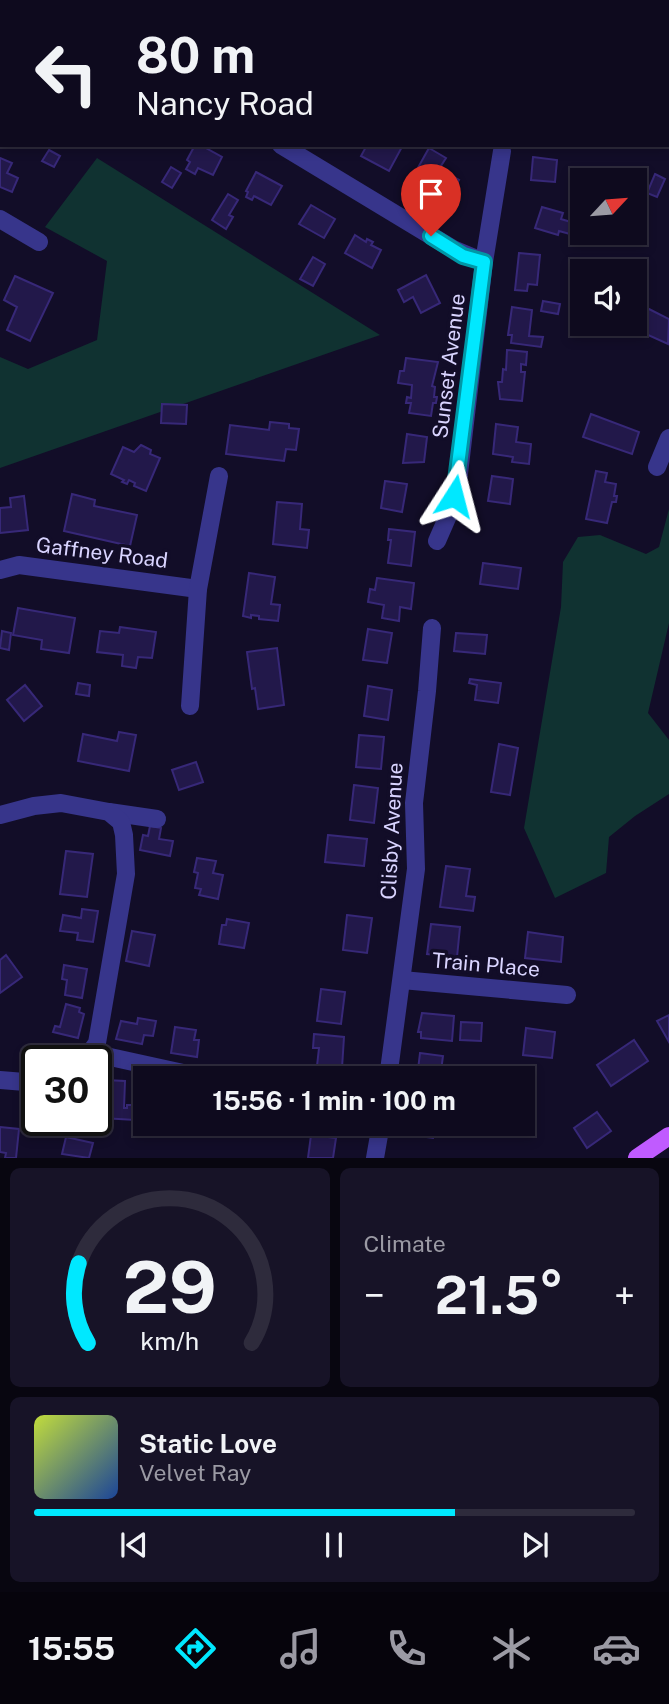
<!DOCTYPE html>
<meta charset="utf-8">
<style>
:root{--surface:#0e0a1e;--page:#171327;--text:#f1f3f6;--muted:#9b9aa4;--line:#2e2b3c;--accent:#00e8ff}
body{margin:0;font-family:"Public Sans",sans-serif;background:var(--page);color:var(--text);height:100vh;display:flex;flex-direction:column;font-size:26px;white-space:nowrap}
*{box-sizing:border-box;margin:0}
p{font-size:23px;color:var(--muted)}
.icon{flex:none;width:38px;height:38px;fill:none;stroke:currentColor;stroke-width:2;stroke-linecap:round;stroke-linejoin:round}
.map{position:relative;height:1158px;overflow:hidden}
.side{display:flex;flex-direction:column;gap:10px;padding:10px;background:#080610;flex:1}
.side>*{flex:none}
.banner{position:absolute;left:0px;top:0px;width:670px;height:147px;box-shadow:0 4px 10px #0003,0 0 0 2px var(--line);background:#0e0a1e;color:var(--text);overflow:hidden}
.needle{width:46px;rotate:64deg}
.controls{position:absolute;left:570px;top:168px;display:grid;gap:14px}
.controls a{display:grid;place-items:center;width:77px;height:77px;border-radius:0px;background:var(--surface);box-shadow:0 4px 10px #0003,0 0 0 2px var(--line);font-size:35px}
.speed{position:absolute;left:21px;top:1045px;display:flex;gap:14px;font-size:35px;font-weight:700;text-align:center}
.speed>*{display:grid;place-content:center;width:91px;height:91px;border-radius:50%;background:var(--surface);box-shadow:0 4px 10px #0003,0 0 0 2px var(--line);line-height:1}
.speed .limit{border:4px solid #111;border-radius:10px;background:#fff;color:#111}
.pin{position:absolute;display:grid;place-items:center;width:60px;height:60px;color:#fff;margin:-72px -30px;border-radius:50% 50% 50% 0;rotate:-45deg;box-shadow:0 0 7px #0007}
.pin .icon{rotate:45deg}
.me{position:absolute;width:77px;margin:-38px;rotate:9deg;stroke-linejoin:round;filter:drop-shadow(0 0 5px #0008)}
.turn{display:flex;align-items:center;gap:24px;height:147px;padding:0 21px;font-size:32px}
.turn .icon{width:91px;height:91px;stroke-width:2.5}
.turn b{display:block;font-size:49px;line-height:60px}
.big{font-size:52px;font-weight:700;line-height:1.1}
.side .card{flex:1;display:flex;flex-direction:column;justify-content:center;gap:10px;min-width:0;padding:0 24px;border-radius:10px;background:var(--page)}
.side .dial{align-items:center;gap:0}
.dial svg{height:182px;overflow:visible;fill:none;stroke:var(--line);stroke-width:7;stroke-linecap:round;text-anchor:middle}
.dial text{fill:var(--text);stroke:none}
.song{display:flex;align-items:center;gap:21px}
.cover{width:84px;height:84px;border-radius:10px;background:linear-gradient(135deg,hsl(70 70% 55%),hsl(220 70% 35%))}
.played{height:7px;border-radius:4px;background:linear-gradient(90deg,var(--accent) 70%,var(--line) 70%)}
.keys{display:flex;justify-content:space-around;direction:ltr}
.heat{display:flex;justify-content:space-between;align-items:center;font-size:38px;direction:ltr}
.side .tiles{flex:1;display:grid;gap:10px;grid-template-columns:1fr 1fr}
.card:last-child{grid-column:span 2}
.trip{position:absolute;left:133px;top:1066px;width:402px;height:70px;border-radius:0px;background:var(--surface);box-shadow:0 4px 10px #0003,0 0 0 2px var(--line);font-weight:700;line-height:70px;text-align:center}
.tabs{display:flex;height:112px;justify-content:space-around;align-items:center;background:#06040c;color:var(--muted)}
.tabs .icon{width:49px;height:49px}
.tabs .selected{color:var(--accent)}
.tabs b{font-size:32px;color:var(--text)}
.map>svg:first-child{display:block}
.green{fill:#103231}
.building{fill:#22184a;stroke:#372878;stroke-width:2}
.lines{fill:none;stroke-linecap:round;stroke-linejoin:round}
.minor{stroke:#37358b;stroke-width:18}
.major{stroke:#c05bff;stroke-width:18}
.route-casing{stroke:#0097a6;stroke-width:18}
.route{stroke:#00e8ff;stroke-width:12}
.labels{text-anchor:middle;stroke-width:7;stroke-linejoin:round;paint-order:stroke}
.street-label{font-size:21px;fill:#d9d4ff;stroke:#120d28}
</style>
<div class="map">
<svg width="669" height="1158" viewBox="0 0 669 1158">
<rect width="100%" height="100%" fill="#120d28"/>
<g class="green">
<polygon points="97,158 380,335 0,468 0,357 28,369 97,340 107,261 45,227"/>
<polygon points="669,509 669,623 648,713 669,740 669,794 635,816 609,837 606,873 555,898 524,828 561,607 563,562 578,537 600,535 646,554 659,547"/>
</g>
<g class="building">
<polygon points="195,145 207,145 206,148 222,157 213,175 198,168 195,174 186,169 190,162 187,160"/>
<polygon points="367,145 403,145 389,171 361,156"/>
<polygon points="429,148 446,158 439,169 459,180 445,204 435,198 436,195 428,191 432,182 415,173"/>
<polygon points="49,150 60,156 54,167 42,161"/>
<polygon points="533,157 557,160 555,182 531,180"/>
<polygon points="0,158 12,163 7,173 18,178 12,192 0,187"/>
<polygon points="171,167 181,173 172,188 162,182"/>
<polygon points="256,172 282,186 271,205 254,196 252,200 246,197 248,192 246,191"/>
<polygon points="655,174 665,179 657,197 647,193"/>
<polygon points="228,194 238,200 229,215 233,217 226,229 212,220"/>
<polygon points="311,205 335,219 324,238 299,224"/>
<polygon points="542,207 563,213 561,219 574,223 570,234 559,231 558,235 535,228"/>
<polygon points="355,235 366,242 367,239 373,242 371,245 381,250 372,268 345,253"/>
<polygon points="519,253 540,255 537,285 528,284 527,291 515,290"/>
<polygon points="313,257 325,264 313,286 300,279"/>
<polygon points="426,275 440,303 421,313 413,297 404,302 398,290"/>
<polygon points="15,276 53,293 30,341 7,330 17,307 4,300"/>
<polygon points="543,301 560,304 558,314 541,311"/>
<polygon points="512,307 532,310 529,336 543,337 541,347 511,343 512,335 508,335"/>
<polygon points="647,308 669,319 668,344 637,330"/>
<polygon points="507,350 527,352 526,365 521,364 521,372 525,372 522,401 500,399 498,382 502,382 503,369 506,370"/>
<polygon points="406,358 438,362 432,386 435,387 434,397 437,397 436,403 433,403 431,416 409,413 411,403 406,403 407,397 411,398 412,385 398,383 400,371 404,371"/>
<polygon points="162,404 187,405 186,424 161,423"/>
<polygon points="591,414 639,432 632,454 583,437"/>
<polygon points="270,422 289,424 289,428 299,429 296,450 286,449 284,461 226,454 230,425 269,430"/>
<polygon points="496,424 518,427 516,442 531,444 529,464 512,462 513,457 493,454"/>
<polygon points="407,434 427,437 424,462 403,463"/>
<polygon points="141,445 151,450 150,454 160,458 146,491 134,486 135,483 129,480 127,484 122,482 124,480 111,474 123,447 134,452"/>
<polygon points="596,471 607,473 605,482 616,484 614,496 617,496 616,502 612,502 607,523 586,519"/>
<polygon points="492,476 513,479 510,504 488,501"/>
<polygon points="385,481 407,484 402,512 381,508"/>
<polygon points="72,494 95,500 94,506 137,515 130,546 64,531"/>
<polygon points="24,496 28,530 0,533 0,508 11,507 10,498"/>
<polygon points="277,502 302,504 300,529 309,530 307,548 273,544"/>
<polygon points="389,529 415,532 411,566 388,563 391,540 388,540"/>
<polygon points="483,563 521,568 518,589 480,584"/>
<polygon points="249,573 275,577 271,604 280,605 278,621 259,619 259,616 251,615 251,618 243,616"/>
<polygon points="377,578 414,583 411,609 400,607 399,621 382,618 384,605 368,602 370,589 375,590"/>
<polygon points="18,608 75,618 69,653 41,649 42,640 13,635"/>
<polygon points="120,627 156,632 152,658 138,657 136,668 122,666 123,655 97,652 100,631 119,633"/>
<polygon points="368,629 392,633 387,663 363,660"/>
<polygon points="2,631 11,633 9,650 0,648"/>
<polygon points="456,633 487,635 485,654 454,651"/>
<polygon points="277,648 284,705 258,709 255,688 252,689 247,652"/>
<polygon points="470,679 501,683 498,703 475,700 477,685 469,683"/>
<polygon points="78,683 90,685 89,696 76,694"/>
<polygon points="25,685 42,706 24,721 7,700"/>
<polygon points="368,686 392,690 388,720 364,716"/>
<polygon points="119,732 136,735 129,771 78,761 83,734 117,741"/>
<polygon points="359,735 384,737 381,769 356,767"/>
<polygon points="499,744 518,748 510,795 491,792"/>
<polygon points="196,762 203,782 179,790 172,770"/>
<polygon points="354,785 378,788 374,823 350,820"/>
<polygon points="150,826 161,828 159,839 173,841 170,856 140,850 143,835 148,836"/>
<polygon points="328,835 367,839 364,866 325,862"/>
<polygon points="66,851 93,854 87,897 60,894"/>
<polygon points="197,858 216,861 213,873 223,875 218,899 199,895 201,889 195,888 198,873 194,872"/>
<polygon points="446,866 470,869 466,896 475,897 473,911 440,907"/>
<polygon points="82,909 98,911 93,942 77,940 78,933 60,931 63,915 81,918"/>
<polygon points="347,915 372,918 367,953 343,950"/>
<polygon points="227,919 249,923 244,948 219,944 222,925 226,925"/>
<polygon points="431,924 460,927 457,957 427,954"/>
<polygon points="132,931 155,935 149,966 126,961"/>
<polygon points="528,932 563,937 561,962 525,958"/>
<polygon points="6,955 22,977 0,993 0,960"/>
<polygon points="64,965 87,969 82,998 65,995 67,980 62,979"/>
<polygon points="321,989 345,992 341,1024 317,1021"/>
<polygon points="66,1004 80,1008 79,1012 84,1014 78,1038 53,1032 55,1026 60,1027"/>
<polygon points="422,1013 454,1016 452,1041 421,1038 421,1032 418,1032"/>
<polygon points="669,1015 669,1042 657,1021"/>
<polygon points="138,1018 156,1021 153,1036 144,1035 142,1044 116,1039 121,1021 137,1024"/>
<polygon points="461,1022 482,1023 481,1041 460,1040"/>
<polygon points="175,1027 196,1030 194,1040 199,1040 197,1057 171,1053"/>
<polygon points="526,1028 555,1032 552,1058 523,1055"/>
<polygon points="314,1034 344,1037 342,1068 317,1066 319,1048 313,1048"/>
<polygon points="634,1040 648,1061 611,1086 597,1065"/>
<polygon points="420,1053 443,1056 440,1078 417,1078"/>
<polygon points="105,1080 125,1081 124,1108 127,1108 127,1105 136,1105 135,1120 102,1118"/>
<polygon points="597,1112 611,1131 587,1148 574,1128"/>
<polygon points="411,1124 435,1124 433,1138 410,1135"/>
<polygon points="0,1127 19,1129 16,1158 5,1158 6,1153 0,1152"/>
<polygon points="311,1135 336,1138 333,1158 308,1158"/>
<polygon points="66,1137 93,1143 89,1158 62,1154"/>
</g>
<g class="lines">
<g class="minor">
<polyline points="278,2 283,0"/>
<polyline points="0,6 2,7"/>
<polyline points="281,145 453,249 484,262"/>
<polyline points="0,219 39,242"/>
<polyline points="657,467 669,438"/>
<polyline points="437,541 451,509 458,482 484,262 502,151"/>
<polyline points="0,570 19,565 198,589"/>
<polyline points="190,706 198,589 219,476"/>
<polyline points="109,812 157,819"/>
<polyline points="0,815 34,806 61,803 109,812 121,822 124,835 126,874 97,1043 85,1060"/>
<polyline points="402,980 567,995"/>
<polyline points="92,1053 206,1078"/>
<polyline points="388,1078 416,869 414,803 427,691 432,628"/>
<polyline points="0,1080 37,1083"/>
<polyline points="375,1158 381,1124"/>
</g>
<polyline class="major" points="637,1158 669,1136"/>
</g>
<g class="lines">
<g class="route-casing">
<polyline id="route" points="431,236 463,256 484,262 454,496"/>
</g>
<use href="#route" class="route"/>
</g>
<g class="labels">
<g class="street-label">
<text transform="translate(449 366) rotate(-83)" y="7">Sunset Avenue</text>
<text transform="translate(102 553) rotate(7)" y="7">Gaffney Road</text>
<text transform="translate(392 831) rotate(-87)" y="7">Clisby Avenue</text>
<text transform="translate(486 965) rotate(5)" y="7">Train Place</text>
</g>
</g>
</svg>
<div class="controls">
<a><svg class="needle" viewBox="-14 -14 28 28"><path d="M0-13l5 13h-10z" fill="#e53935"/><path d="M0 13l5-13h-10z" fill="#9b9aa4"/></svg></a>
<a><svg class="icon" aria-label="sound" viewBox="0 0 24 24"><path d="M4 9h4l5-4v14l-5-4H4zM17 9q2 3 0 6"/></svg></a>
</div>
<div class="speed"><div class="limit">30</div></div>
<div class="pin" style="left:431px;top:236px;background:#d93025"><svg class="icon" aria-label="arrive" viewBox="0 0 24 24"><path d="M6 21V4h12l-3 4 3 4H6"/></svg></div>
<svg class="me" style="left:454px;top:496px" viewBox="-20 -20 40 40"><path d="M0-17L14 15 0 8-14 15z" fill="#00e8ff" stroke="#fff" stroke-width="4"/></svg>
<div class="trip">15:56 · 1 min · 100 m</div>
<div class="banner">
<div class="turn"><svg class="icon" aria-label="left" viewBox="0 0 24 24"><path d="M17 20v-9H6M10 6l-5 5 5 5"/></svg><div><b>80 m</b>Nancy Road</div></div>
</div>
</div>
<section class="side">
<div class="tiles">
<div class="card dial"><svg viewBox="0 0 100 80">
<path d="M14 69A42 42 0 1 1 86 69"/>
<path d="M14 69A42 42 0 0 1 10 34" stroke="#00e8ff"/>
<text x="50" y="56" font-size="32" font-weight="700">29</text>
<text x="50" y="72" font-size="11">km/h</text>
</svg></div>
<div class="card"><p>Climate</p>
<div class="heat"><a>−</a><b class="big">21.5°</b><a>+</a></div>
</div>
<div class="card">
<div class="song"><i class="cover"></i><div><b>Static Love</b><p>Velvet Ray</p></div></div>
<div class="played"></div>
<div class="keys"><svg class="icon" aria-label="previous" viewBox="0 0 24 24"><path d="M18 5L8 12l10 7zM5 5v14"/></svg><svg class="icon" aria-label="pause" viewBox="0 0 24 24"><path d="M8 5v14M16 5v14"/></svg><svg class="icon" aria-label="next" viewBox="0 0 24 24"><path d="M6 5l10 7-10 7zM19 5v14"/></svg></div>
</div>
</div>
</section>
<nav class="tabs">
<b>15:55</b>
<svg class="icon selected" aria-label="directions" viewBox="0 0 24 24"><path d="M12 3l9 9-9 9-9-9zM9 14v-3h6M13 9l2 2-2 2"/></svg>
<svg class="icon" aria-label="music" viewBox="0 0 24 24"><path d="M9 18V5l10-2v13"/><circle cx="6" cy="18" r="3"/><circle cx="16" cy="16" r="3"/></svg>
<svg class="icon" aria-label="phone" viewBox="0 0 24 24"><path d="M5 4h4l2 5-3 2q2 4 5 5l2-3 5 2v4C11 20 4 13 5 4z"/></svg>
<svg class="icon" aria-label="climate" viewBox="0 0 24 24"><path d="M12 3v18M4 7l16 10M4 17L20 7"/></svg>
<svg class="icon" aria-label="car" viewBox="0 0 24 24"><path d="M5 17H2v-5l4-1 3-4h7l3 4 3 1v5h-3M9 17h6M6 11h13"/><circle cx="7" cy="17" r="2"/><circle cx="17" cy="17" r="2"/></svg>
</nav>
